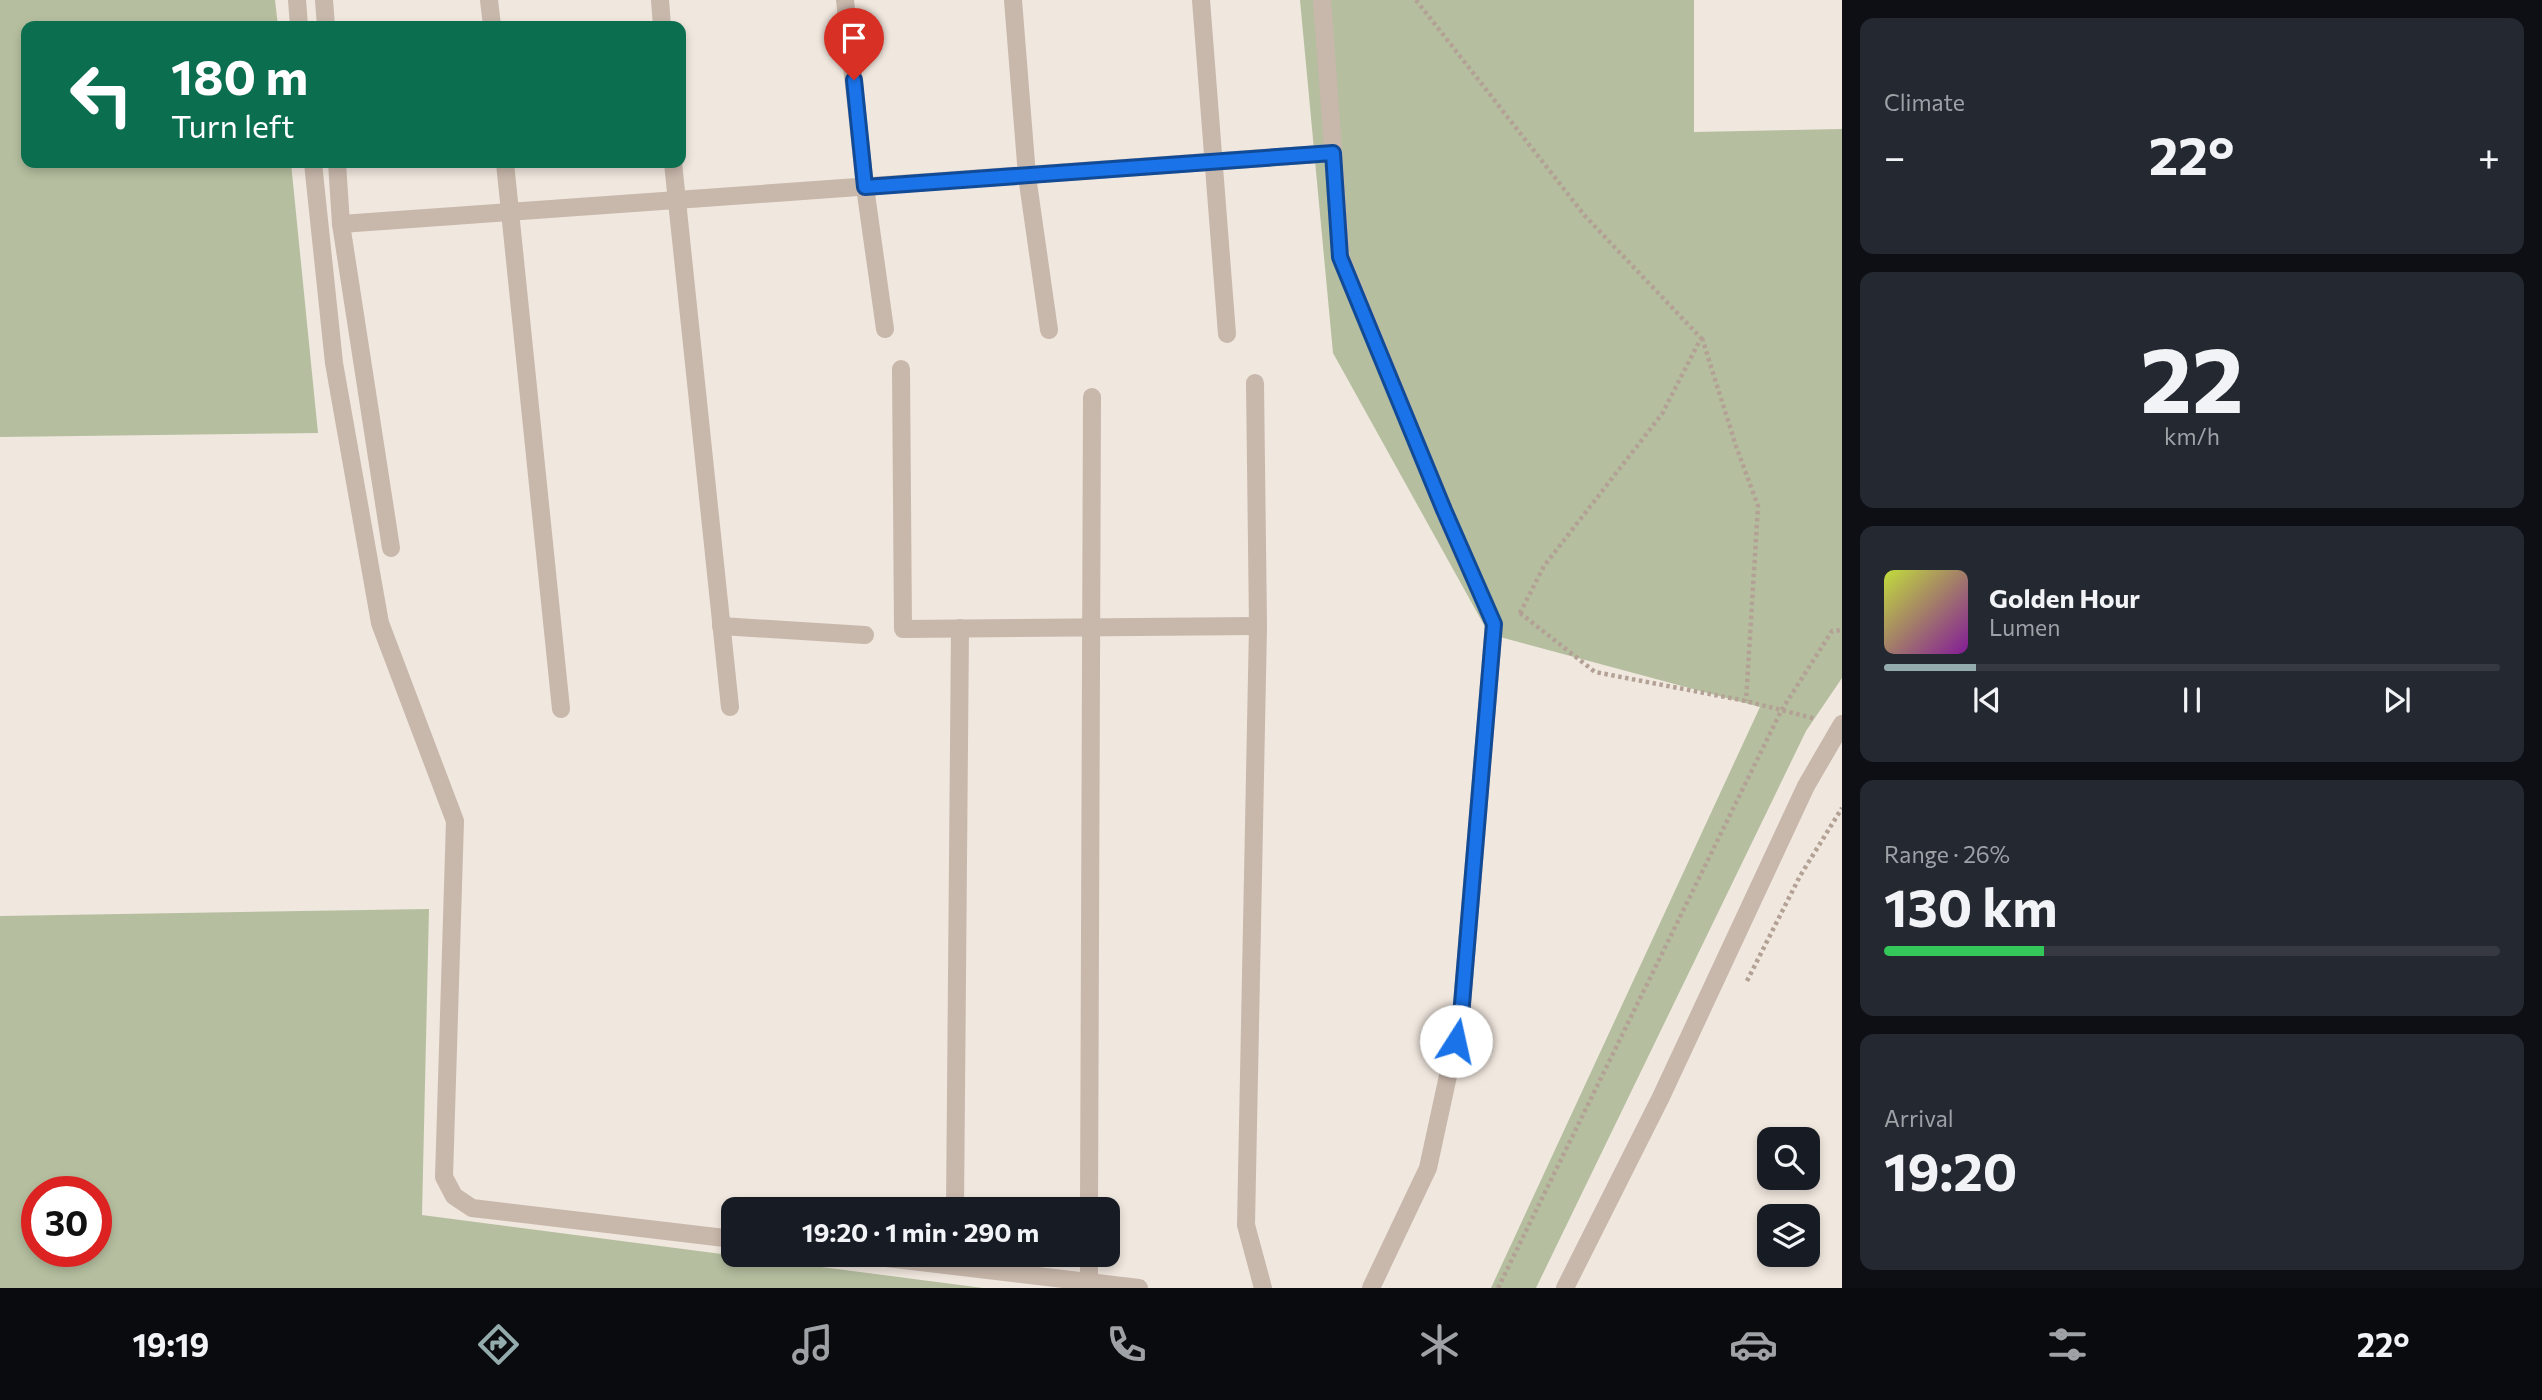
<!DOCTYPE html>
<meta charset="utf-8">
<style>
:root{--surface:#171b24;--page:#242831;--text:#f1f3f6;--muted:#9ea1a6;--line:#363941;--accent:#94abad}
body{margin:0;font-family:Commissioner,sans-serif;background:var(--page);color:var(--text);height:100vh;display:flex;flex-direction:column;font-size:26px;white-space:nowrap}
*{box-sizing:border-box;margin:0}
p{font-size:23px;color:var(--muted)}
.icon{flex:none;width:38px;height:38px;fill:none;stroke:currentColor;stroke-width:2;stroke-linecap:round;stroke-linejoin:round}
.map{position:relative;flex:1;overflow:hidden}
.panel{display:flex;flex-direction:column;gap:18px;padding:18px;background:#0d0f14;width:700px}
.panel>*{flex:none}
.guide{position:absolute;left:21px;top:21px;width:665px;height:147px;border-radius:14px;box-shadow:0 4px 10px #0003;background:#0b6e4f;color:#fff;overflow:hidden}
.fabs{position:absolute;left:1757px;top:1127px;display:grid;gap:14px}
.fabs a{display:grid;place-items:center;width:63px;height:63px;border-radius:14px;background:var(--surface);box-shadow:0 4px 10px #0003;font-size:35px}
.speed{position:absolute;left:21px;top:1176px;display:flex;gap:14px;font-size:35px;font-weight:700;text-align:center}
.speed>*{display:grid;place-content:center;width:91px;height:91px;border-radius:50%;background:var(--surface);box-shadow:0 4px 10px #0003;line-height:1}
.speed .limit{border:10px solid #d22;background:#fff;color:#111}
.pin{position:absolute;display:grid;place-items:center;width:60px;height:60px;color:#fff;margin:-72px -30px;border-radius:50% 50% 50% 0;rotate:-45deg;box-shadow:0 0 7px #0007}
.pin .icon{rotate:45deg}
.me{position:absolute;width:77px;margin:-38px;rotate:10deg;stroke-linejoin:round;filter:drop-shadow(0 0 5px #0008)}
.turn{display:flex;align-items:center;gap:24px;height:147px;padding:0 35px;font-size:32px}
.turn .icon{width:91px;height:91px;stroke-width:2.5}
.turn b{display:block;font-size:49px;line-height:60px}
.big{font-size:52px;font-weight:700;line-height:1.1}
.panel .tile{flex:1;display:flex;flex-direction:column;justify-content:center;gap:10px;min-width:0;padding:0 24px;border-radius:14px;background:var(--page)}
.panel .dial{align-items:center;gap:0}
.dial b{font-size:91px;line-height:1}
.song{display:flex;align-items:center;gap:21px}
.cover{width:84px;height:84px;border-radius:10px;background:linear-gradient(135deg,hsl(70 70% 55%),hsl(290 70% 35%))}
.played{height:7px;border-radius:4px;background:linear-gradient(90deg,var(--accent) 15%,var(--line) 15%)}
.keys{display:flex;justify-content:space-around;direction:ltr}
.heat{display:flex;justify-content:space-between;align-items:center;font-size:38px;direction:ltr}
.charge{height:10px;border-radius:5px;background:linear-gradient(90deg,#34c759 26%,var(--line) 0)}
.trip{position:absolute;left:721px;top:1197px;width:399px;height:70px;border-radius:14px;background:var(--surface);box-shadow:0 4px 10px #0003;font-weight:700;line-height:70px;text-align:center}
.tab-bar{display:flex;height:112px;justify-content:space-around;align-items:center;background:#090b0e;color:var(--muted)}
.tab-bar .icon{width:49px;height:49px}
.tab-bar .current{color:var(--accent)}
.tab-bar b{font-size:32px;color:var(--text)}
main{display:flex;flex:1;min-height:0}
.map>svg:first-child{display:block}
.green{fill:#b5bf9f;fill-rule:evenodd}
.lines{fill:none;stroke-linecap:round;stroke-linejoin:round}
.path{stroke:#b3a195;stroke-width:4.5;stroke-dasharray:3.5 3.5;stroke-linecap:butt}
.minor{stroke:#c8b7ab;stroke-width:18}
.tertiary{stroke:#c8b7ab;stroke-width:18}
.route-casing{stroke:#114b97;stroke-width:18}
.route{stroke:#1a73e8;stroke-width:12}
</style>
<main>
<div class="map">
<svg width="1842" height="1288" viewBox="0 0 1842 1288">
<rect width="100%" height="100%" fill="#f0e7de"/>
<g class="green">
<polygon points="0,0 275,0 278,26 26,26 26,163 291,163 318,433 0,437"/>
<polygon points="1300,0 1694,0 1694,132 1842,129 1842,678 1806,731 1536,1288 1491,1288 1760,707 1489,634 1333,353"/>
<path d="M429,909l-7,306 561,73h-983v-372zM37,1192h59v59h-59z"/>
</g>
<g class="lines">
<g class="path">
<polyline points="1416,0 1585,216 1701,338 1662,414 1544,566 1519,615"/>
<polyline points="1702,338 1736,446 1758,506 1746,701"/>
<polyline points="1520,613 1595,672 1746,701 1816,719"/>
<polyline points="1747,981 1800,876 1842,808"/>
<polyline points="1498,1288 1781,711 1832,631 1842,630"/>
</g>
<g class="minor">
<polyline points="297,0 299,26"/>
<polyline points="324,0 326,26"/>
<polyline points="489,0 492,26"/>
<polyline points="660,0 662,26"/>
<polyline points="845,0 865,187 885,329"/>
<polyline points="1013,0 1027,176 1049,330"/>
<polyline points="1201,0 1227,334"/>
<polyline points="1322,0 1341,257 1444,510 1494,624 1461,1016 1428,1168 1371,1288"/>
<polyline points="313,163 334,363 380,623 455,821 444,1177 454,1196 472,1208 733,1239"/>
<polyline points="337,163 341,224 391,548"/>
<polyline points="505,163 561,709"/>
<polyline points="673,163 730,707"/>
<polyline points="341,224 1333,153"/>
<polyline points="901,369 903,629 1258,626"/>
<polyline points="1255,383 1258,626 1246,1225 1263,1288"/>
<polyline points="721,626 865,635"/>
<polyline points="955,1209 960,628"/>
<polyline points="1089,1209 1092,397"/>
<polyline points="861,1255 1139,1288"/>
<polyline points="1089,1282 1089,1255"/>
</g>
<polyline class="tertiary" points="1565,1288 1661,1097 1806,786 1842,724"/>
</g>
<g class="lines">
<g class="route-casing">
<polyline id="route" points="854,80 865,187 1333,153 1340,257 1444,510 1494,624 1461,1016 1456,1041"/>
</g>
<use href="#route" class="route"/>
</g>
</svg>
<div class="fabs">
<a><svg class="icon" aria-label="search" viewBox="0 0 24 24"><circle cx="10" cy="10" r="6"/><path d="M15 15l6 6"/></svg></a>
<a><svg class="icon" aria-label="layers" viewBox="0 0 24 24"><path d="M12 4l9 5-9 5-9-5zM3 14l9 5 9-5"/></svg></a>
</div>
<div class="speed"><div class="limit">30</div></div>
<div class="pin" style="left:854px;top:80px;background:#d93025"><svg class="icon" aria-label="arrive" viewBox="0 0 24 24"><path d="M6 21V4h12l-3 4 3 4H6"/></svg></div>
<svg class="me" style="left:1456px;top:1041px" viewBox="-20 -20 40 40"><circle r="19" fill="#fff"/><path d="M0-13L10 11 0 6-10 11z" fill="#1a73e8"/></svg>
<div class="trip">19:20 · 1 min · 290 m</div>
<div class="guide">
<div class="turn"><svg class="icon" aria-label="left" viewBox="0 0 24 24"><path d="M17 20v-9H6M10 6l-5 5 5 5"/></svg><div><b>180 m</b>Turn left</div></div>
</div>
</div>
<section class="panel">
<div class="tile"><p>Climate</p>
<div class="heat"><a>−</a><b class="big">22°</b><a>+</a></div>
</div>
<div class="tile dial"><b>22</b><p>km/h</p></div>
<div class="tile">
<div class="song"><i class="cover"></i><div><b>Golden Hour</b><p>Lumen</p></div></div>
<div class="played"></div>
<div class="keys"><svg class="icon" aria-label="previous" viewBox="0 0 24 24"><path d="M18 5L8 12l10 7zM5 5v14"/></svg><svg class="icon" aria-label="pause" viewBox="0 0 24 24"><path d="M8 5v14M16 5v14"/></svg><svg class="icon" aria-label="next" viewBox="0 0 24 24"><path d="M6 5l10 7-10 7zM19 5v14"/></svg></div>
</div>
<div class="tile"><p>Range · 26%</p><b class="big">130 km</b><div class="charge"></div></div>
<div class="tile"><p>Arrival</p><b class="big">19:20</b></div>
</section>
</main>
<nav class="tab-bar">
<b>19:19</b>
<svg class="icon current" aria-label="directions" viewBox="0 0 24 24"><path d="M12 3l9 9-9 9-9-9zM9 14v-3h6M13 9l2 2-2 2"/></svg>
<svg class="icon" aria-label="music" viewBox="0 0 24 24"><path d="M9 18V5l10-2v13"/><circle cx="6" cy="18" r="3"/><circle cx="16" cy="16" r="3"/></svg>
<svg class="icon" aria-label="phone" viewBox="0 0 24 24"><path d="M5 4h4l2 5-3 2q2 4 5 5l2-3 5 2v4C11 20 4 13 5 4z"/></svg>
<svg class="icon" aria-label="climate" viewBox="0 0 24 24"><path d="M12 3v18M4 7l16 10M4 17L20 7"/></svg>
<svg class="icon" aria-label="car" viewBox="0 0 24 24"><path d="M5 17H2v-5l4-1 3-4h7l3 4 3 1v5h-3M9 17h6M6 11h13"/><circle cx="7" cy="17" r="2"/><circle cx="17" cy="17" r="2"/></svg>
<svg class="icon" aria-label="filters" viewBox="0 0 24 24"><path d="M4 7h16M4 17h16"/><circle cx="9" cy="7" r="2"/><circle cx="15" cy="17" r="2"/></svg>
<b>22°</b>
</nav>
